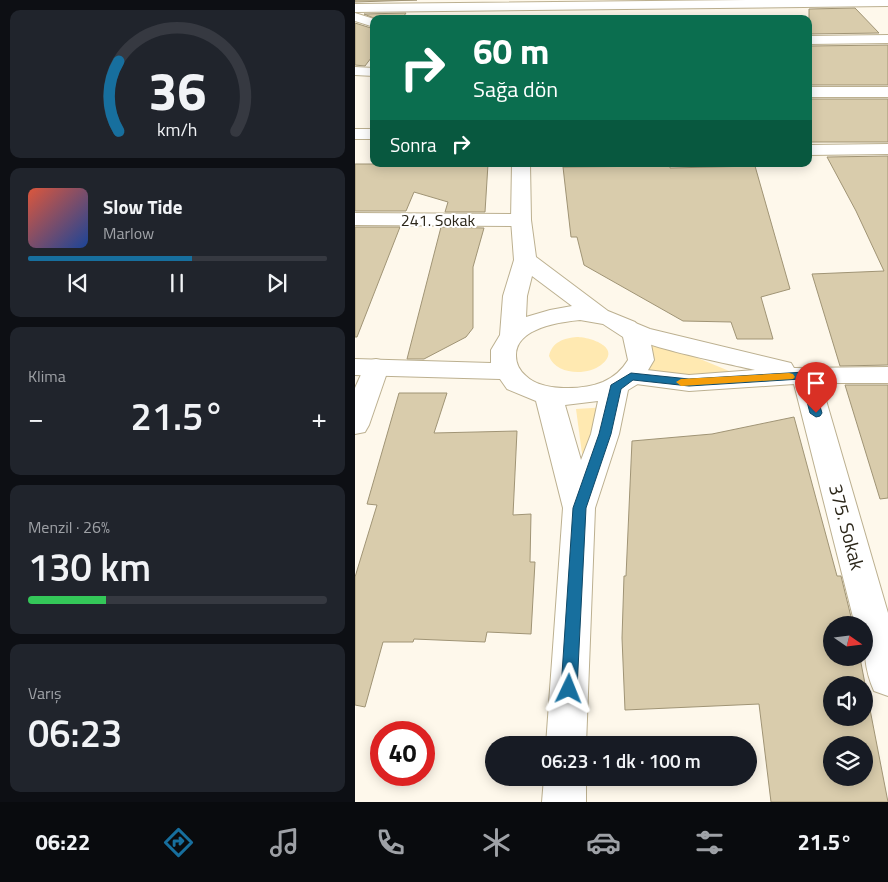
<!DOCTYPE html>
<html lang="tr">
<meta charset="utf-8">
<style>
:root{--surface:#171b24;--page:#20242c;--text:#f1f3f6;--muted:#9ea1a6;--line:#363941;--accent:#176f9e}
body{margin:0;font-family:"Titillium Web",sans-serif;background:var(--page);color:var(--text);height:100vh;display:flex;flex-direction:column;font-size:19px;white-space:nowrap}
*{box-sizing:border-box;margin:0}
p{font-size:16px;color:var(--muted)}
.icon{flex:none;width:28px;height:28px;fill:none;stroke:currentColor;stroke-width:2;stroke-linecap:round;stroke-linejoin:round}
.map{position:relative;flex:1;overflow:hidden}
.side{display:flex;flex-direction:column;gap:10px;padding:10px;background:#0d0f14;width:355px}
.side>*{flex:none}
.banner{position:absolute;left:15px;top:15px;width:442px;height:152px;border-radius:10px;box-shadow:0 2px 12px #0003;background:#0b6e4f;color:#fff;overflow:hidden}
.needle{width:32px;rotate:104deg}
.controls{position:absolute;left:468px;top:616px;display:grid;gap:10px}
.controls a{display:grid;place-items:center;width:50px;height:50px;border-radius:50%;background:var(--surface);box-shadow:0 2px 12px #0003;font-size:25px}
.speed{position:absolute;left:15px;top:721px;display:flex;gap:10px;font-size:25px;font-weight:700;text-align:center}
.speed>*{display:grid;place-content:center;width:65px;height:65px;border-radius:50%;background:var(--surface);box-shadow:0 2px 12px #0003;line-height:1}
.speed .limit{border:8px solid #d22;background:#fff;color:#111}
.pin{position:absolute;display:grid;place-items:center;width:42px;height:42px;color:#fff;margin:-51px -21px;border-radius:50% 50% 50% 0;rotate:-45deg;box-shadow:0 0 5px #0007}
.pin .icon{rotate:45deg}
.me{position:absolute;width:55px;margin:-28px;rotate:2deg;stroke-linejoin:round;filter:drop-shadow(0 0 4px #0008)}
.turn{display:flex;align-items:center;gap:18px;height:105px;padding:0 20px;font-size:22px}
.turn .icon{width:65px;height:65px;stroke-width:2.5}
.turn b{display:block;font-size:35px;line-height:42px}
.then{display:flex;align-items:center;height:48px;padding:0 20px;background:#0003;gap:10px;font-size:19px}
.big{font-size:38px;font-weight:600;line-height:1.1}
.side .card{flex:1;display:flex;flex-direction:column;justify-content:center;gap:8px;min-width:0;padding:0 18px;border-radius:10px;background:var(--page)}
.side .dial{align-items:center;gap:0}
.dial svg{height:130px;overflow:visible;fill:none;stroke:var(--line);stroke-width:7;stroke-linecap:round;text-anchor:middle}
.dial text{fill:var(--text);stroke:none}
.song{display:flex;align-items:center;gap:15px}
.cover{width:60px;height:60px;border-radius:8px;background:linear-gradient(135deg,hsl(10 70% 55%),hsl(220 70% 35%))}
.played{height:5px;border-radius:2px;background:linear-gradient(90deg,var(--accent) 55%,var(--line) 55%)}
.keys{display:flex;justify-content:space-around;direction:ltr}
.heat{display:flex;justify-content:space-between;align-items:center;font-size:28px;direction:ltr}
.charge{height:8px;border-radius:4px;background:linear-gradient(90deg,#34c759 26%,var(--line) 0)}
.trip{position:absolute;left:130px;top:736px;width:272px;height:50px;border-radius:25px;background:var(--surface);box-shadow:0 2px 12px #0003;font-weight:600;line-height:50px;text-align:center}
.dock{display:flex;height:80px;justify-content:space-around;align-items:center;background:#090b0e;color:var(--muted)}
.dock .icon{width:35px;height:35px}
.dock .on{color:var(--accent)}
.dock b{font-size:22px;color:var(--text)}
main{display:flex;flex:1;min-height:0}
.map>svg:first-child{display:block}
.green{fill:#ffe9b1}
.building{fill:#d9ccac;stroke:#a09475;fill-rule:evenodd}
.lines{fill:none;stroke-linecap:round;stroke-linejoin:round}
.street-casing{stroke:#bcb090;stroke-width:2}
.secondary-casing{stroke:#bcb090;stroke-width:2}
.street{fill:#fff;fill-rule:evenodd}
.secondary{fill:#fff;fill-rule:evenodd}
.route{fill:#176f9e;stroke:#0f4867}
.slow{fill:#f59e0b}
.labels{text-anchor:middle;stroke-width:4;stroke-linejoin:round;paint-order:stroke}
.far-street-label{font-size:16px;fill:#2b2619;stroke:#fff}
.street-label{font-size:19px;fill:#2b2619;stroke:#fff}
</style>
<main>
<section class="side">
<div class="card dial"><svg viewBox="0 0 100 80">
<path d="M14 69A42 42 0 1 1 86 69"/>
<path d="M14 69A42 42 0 0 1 14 26" stroke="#176f9e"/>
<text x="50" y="56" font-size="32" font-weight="700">36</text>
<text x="50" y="72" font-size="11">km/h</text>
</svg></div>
<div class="card">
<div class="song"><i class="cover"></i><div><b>Slow Tide</b><p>Marlow</p></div></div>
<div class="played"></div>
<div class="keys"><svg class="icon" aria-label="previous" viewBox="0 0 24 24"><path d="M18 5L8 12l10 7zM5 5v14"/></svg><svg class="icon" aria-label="pause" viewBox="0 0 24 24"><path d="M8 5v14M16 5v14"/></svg><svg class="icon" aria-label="next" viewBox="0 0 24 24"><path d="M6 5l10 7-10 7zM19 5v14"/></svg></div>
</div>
<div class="card"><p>Klima</p>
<div class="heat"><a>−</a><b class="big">21.5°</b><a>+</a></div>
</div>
<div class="card"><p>Menzil · 26%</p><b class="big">130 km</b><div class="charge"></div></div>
<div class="card"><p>Varış</p><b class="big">06:23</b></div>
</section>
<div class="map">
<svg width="533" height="802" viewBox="0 0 533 802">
<rect width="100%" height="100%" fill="#fef8eb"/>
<g class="green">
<path d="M222,337c14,0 46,11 24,28 -14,11 -45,10 -52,-9 3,-14 15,-18 28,-19z"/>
<polygon points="304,342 379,373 290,380 292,343"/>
<polygon points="253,407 228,461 221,409"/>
</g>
<g class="building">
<polygon points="0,0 62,0 0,2"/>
<polygon points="500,8 524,33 454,34 454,9"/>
<polygon points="51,13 47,19 21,19 9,14"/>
<polygon points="0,23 19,29 19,54 10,66 0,65"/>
<polygon points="533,45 533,85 454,85 454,46"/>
<rect x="454" y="99" width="79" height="43"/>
<polygon points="533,156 533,365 485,366 457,274 529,271 501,211 472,157"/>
<polygon points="0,164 133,164 130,212 90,212 93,202 59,192 51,211 0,211"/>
<polygon points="315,166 315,168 400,166 435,289 406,297 418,339 382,339 376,322 328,321 229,265 222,237 216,237 208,167"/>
<polygon points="0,227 45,227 2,337 0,337"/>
<polygon points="86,227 129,228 118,267 118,328 111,337 69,359 52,359"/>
<polygon points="490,385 533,385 533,498 525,499"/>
<polygon points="44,393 92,393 79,433 162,431 158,515 176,514 175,562 180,562 176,634 132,632 130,642 59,639 58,642 28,642 10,707 0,705 0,577 22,505 12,504"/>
<path d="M439,417l43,159h4l12,49h-22v33h29l28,144h-117l-12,-98 -134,6 -3,-72 2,-62h2l6,-135 80,-7zM476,685h33v33h-33zM476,745h33v33h-33z"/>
</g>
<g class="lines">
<g class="street-casing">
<g id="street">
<polygon points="391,0 533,0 533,6 0,12 0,4"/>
<polygon points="533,35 533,43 454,44 454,36"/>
<polygon points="0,67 19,68 19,76 0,75"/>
<rect x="454" y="87" width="79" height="10"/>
<rect x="0" y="129" width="19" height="10"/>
<polygon points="533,144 533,154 454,155 454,145"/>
<polygon points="0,213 166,214 173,216 176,220 173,224 166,226 0,225"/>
<path d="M266,317l29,12 141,34 3,5 94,-1v16h-67l67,230v83l-14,-5c-10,-22 -10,-42 -10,-66h-9l-61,-241 -105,7 -68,-9 -4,-6 4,-6 9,-2 59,7 66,-5c-28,-7 -133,-26 -146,-46l3,-5z"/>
<polygon points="21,359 30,361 34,367 14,425 10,432 0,434 0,388 12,361"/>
</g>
</g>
<g class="secondary-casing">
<g id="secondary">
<polygon points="0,13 19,19 19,27 0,21"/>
<path d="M157,164h18l1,56 5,37 72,54 27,11 15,17 4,21 -13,22 -13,8 -9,44 -24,74 -9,237h-40l17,-237 -27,-107 -29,-12 -7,-10 -145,-4v-16l136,4v-13l9,-15 3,-39 11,-36 -3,-40zM177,276l40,30 -22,4 -24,7 1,-21zM225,320l23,4 20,13 5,23c-6,10 -14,17 -25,22 -19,8 -61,10 -77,-6 -6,-5 -10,-12 -10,-20 -1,-28 44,-34 64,-36zM243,401l-7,33 -10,26 -16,-55z"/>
<polygon points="189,778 231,778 231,802 187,802"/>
</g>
</g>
<use href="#street" class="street"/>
<use href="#secondary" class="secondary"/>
</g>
<polygon class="route" points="450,372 456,376 467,413 465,416 461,417 455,413 446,379 334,386 278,380 266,389 256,434 231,508 222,689 219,695 214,697 208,695 206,689 218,508 244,434 256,385 276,373 334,379"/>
<polygon class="slow" points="434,373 438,374 440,377 438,379 326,386 321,382 326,379"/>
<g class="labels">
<g class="far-street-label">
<text x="83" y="226">241. Sokak</text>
</g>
<g class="street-label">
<text transform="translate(492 527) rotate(75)" y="7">375. Sokak</text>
</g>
</g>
</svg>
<div class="controls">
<a><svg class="needle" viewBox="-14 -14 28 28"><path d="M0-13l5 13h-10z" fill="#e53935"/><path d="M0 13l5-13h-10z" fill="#9ea1a6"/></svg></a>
<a><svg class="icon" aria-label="sound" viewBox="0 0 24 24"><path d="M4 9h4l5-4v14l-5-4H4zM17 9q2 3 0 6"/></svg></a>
<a><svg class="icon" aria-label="layers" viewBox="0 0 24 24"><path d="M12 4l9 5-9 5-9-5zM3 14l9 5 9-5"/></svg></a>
</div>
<div class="speed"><div class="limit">40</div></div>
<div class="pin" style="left:461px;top:413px;background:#d93025"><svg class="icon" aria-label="arrive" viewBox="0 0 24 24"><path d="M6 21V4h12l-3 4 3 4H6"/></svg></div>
<svg class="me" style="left:214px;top:689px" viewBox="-20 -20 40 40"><path d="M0-17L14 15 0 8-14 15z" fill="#176f9e" stroke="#fff" stroke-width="4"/></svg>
<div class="trip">06:23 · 1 dk · 100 m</div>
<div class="banner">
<div class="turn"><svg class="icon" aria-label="right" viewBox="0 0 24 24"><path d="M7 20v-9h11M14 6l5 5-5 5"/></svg><div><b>60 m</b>Sağa dön</div></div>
<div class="then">Sonra<svg class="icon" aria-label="right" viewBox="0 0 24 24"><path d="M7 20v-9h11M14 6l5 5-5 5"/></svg></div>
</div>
</div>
</main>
<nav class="dock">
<b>06:22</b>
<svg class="icon on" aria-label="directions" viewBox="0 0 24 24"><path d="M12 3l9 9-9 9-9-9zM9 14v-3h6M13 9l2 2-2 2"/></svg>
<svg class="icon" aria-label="music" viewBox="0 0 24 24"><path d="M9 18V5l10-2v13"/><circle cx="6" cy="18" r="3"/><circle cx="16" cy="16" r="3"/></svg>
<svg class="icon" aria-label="phone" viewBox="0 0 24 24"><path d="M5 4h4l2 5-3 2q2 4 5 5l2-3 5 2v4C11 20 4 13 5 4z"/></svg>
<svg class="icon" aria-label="climate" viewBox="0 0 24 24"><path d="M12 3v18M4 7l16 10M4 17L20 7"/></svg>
<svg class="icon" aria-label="car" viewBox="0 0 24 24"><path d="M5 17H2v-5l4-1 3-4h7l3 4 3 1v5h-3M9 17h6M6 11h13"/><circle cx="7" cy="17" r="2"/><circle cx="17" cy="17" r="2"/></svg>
<svg class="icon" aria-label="filters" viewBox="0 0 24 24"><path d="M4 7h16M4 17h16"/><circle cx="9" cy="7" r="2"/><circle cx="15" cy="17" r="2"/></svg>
<b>21.5°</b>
</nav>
